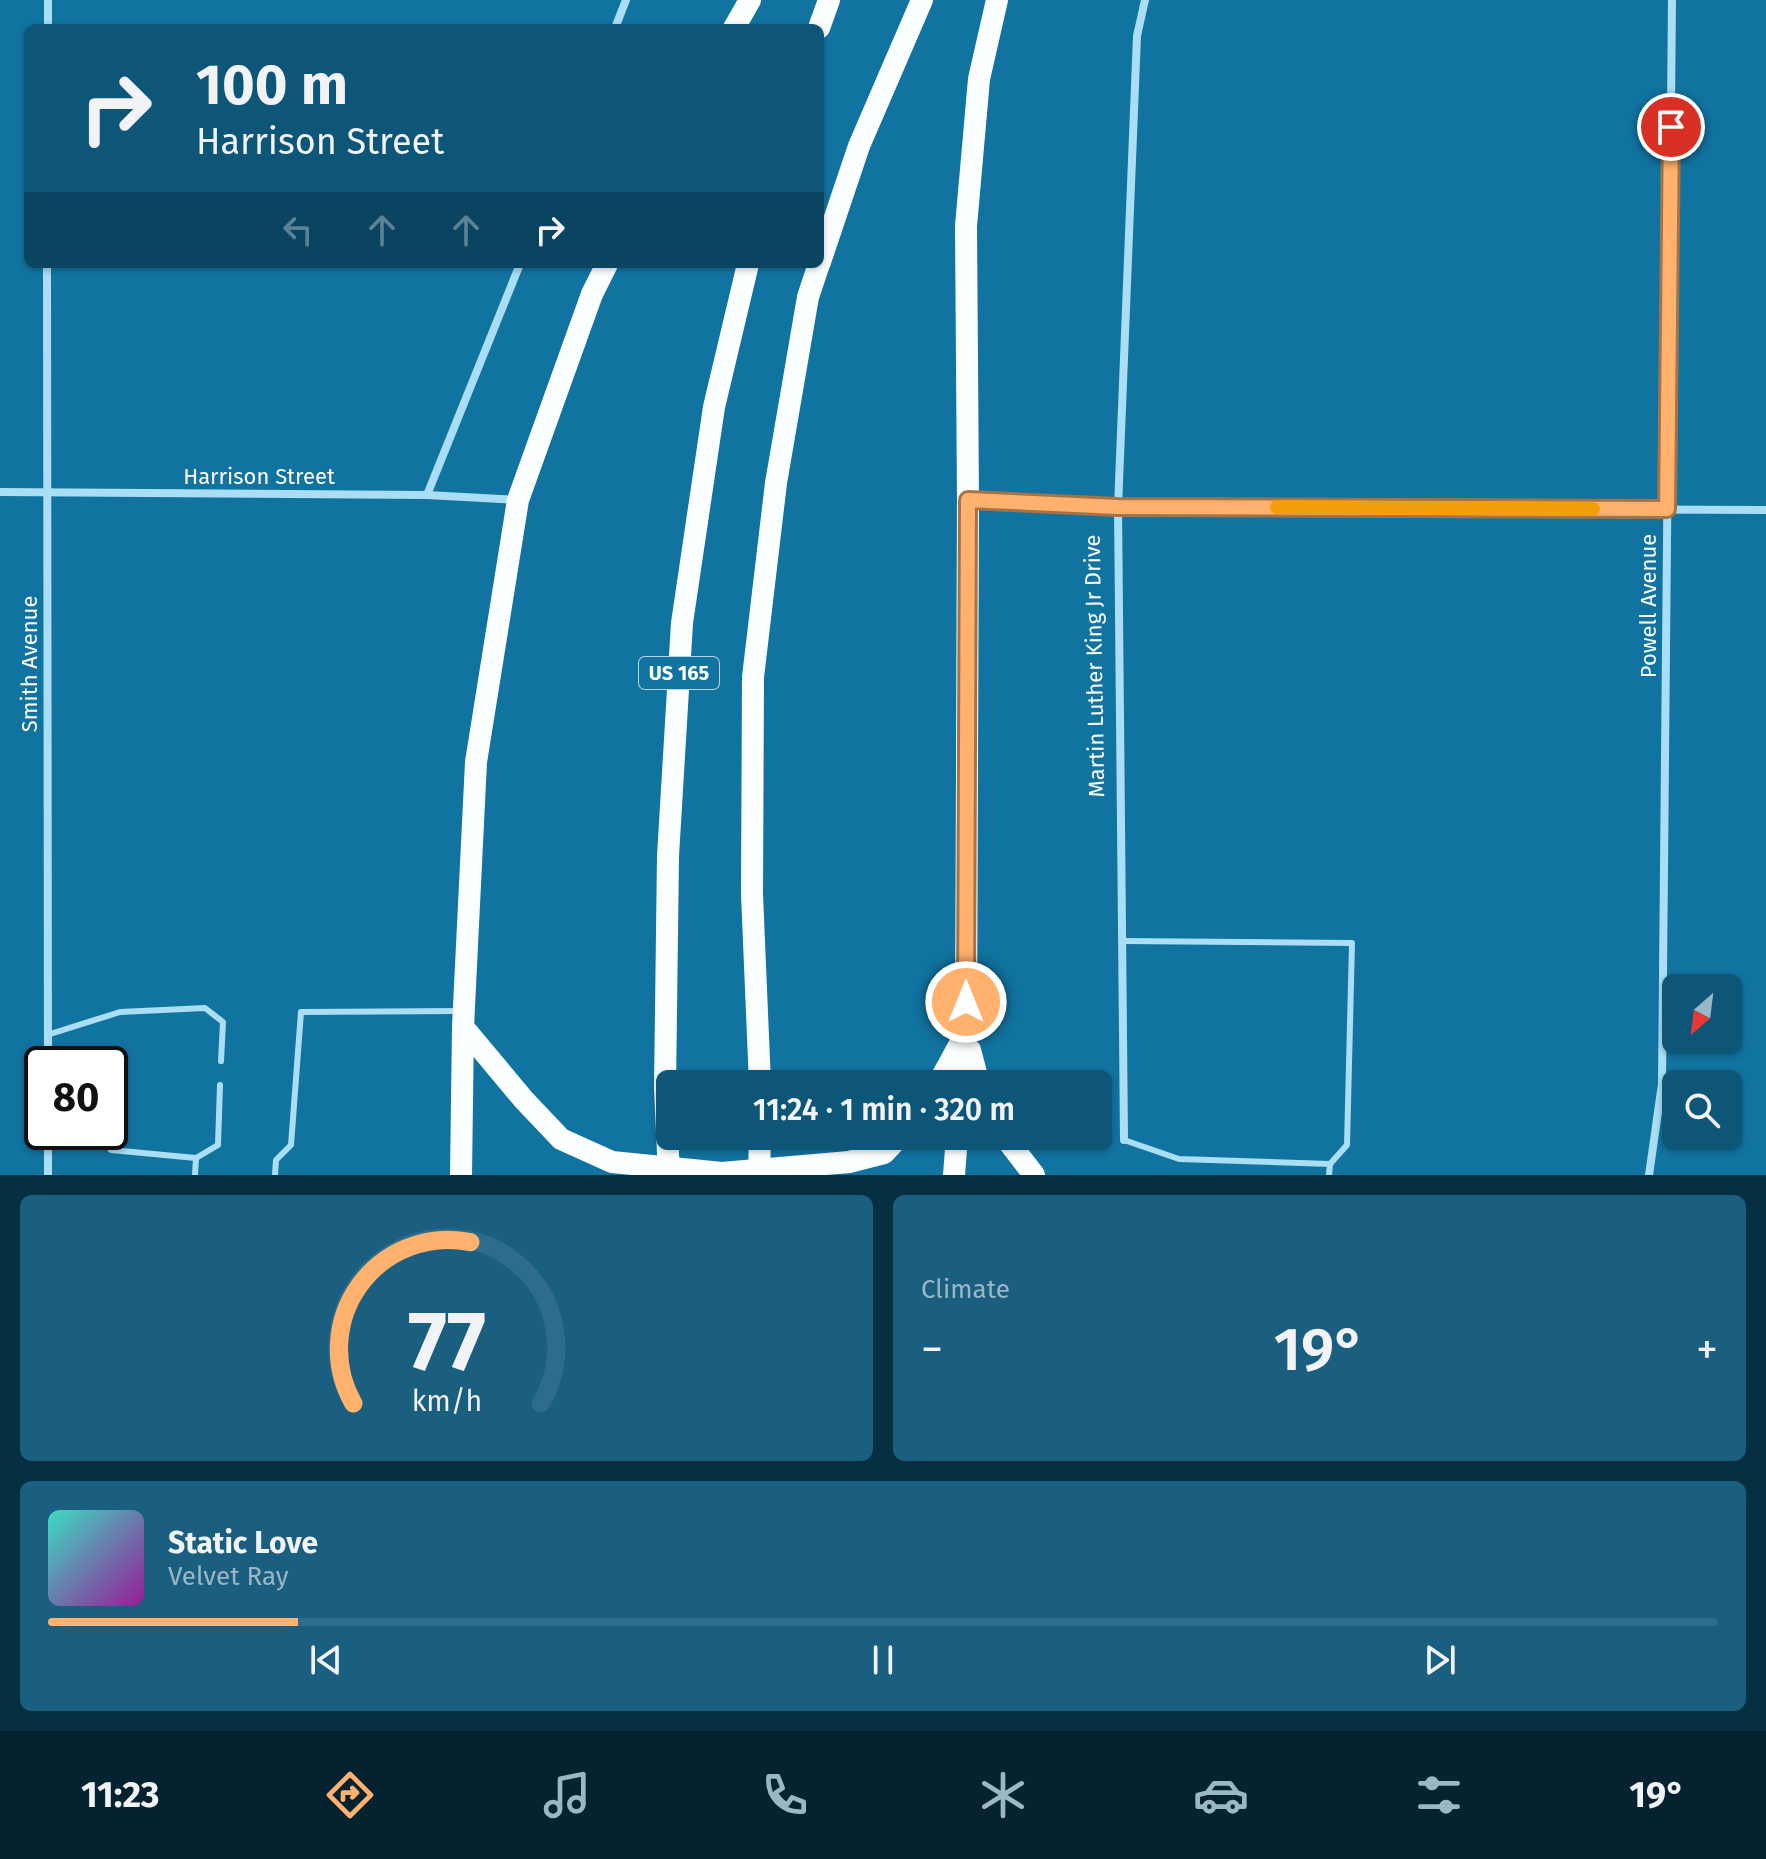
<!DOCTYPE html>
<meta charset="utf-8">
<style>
:root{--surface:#0d5678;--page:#1b5f80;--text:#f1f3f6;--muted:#9ab7c6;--line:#2d6c8a;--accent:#ffb16d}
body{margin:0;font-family:"Fira Sans",sans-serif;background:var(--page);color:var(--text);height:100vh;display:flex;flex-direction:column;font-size:30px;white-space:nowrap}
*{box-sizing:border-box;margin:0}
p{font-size:26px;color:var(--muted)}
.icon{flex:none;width:44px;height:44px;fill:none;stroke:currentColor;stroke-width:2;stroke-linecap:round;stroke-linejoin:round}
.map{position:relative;height:1175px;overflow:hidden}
.drawer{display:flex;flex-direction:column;gap:20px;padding:20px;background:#072f42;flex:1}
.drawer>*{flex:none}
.guide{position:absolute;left:24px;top:24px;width:800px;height:244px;border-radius:12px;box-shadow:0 2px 6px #0004;background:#0d5678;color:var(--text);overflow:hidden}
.needle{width:52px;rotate:208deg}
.fabs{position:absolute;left:1662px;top:974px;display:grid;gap:16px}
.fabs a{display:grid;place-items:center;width:80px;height:80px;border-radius:12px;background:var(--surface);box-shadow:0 2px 6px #0004;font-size:40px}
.speed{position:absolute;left:24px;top:1046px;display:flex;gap:16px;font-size:40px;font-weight:700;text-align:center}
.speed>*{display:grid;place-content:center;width:104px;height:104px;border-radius:50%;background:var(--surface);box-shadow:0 2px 6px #0004;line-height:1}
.speed .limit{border:4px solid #111;border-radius:12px;background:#fff;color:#111}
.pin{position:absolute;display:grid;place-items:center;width:68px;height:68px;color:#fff;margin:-34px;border:4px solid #fff;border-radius:50%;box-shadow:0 2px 8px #0007}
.me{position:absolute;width:88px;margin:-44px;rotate:0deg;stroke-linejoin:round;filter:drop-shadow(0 0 6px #0008)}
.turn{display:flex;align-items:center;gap:28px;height:168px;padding:0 40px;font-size:36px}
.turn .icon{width:104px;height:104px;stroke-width:2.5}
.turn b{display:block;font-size:56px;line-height:68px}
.lanes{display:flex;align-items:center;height:76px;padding:0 40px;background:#0003;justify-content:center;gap:40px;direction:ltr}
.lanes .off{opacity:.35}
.big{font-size:60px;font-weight:600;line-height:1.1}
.drawer .tile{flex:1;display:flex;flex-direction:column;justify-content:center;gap:12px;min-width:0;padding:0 28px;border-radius:12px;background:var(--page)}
.drawer .dial{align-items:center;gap:0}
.dial svg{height:208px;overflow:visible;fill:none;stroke:var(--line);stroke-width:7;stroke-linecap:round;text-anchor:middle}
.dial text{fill:var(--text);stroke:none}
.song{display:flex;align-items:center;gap:24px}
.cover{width:96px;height:96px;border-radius:12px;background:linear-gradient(135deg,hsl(170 70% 55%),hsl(300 70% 35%))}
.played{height:8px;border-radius:4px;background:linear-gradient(90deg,var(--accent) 15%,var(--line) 15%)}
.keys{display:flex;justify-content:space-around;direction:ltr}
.heat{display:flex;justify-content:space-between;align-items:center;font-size:44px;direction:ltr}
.drawer .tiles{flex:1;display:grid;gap:20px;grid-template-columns:1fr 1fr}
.tile:last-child{grid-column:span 2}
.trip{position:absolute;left:656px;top:1070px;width:456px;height:80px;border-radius:12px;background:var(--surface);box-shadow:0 2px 6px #0004;font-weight:600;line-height:80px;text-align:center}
.dock{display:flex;height:128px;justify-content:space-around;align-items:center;background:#052230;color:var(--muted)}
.dock .icon{width:56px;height:56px}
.dock .on{color:var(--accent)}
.dock b{font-size:36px;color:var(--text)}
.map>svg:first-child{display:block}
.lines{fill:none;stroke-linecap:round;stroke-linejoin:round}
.service{stroke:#a9def5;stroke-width:6}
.minor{stroke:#a9def5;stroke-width:8}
.trunk{stroke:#fbfeff;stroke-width:22}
.trunk-bridge{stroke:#fbfeff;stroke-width:22}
.route-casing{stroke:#a67347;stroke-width:20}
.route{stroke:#ffb16d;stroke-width:14}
.slow{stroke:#f59e0b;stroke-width:14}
.labels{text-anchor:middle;stroke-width:8;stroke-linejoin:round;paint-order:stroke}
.shield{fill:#1173a0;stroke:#b8d5e2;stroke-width:2}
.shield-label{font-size:20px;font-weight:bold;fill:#fff}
.street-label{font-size:22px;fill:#fff;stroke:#1173a0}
</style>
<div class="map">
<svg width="1766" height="1175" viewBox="0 0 1766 1175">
<rect width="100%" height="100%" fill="#1173a0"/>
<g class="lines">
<g class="service">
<polyline points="1123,941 1352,943 1347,1145 1330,1164"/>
<polyline points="47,1035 120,1012 205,1008 223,1022 221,1061"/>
<polyline points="98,1132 111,1150 196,1158 195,1175"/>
<polyline points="1124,1140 1179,1159 1330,1164 1329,1175"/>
<polyline points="196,1158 218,1145 220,1085"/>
<polyline points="275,1175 276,1160 291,1145 301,1012 460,1011"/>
</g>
<g class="minor">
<polyline points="48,28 48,0"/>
<polyline points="615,28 626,0"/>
<polyline points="47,264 48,1064"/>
<polyline points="0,492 427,495 517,500"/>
<polyline points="427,495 520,264"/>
<polyline points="971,500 1118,507 1766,510"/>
<polyline points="48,1132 48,1175"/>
<polyline points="1124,1140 1118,507 1137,36 1145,0"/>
<polyline points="1649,1175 1662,1084 1672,0"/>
</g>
<g class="trunk">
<polyline points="734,28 750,0"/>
<polyline points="819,28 829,0"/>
<polyline points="820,262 859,146 922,0"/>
<polyline points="463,1027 524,1100 561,1139 612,1162 722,1173 849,1162 884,1153 900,1136"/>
<polyline points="970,1050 979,1084"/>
<polyline points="760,1084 752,894 753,677 776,483 808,297 819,264"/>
<polyline points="938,1084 962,1040"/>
<polyline points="961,1084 966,1033 968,500 966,226 979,79 997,0"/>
<polyline points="665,1088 668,856 682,623 714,407 748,264"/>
<polyline points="1004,1136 1034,1175"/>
<polyline points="461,1175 463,1027 476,762 518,500 592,294 607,264"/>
<polyline points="954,1175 957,1136"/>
</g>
<g class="trunk-bridge">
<polyline points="665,1088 669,1175"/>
<polyline points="759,1175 760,1136"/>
</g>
</g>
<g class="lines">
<g class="route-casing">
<polyline id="route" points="966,1002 968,500 1118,507 1667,509 1671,127"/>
</g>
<use href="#route" class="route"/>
<polyline class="slow" points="1277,507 1593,509"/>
</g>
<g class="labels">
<rect class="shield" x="639" y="657" width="80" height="32" rx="6"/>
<g class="shield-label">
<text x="679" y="680">US 165</text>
</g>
<g class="street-label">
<text x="259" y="484">Harrison Street</text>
<text transform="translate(1648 606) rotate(-90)" y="8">Powell Avenue</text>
<text transform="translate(29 664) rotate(-90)" y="8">Smith Avenue</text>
<text transform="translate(1094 666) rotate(-91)" y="8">Martin Luther King Jr Drive</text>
</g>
</g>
</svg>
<div class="fabs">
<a><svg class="needle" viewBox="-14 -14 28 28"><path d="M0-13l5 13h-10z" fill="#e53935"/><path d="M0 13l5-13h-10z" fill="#9ab7c6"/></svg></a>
<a><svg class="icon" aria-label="search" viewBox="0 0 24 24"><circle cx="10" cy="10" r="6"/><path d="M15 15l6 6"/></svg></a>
</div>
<div class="speed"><div class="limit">80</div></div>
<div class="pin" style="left:1671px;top:127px;background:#d93025"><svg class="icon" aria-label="arrive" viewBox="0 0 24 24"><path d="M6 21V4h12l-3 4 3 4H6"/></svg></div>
<svg class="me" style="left:966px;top:1002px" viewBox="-20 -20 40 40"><circle r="17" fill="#ffb16d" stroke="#fff" stroke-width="3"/><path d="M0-11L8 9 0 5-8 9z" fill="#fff"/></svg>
<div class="trip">11:24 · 1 min · 320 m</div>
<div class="guide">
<div class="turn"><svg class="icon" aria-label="right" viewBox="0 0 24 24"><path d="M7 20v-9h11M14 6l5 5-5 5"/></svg><div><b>100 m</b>Harrison Street</div></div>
<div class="lanes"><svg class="icon off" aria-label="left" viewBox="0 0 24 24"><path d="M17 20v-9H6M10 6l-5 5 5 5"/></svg><svg class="icon off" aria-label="ahead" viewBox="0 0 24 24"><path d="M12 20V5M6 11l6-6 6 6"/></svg><svg class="icon off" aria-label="ahead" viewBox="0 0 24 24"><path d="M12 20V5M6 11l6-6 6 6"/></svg><svg class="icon" aria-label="right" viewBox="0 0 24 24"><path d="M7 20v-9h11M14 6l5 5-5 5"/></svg></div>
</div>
</div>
<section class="drawer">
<div class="tiles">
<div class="tile dial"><svg viewBox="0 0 100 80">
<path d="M14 69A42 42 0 1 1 86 69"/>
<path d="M14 69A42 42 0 0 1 59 7" stroke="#ffb16d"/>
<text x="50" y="56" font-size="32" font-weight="700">77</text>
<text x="50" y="72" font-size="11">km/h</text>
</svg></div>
<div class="tile"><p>Climate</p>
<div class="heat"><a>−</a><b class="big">19°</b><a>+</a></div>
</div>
<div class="tile">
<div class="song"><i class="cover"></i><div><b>Static Love</b><p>Velvet Ray</p></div></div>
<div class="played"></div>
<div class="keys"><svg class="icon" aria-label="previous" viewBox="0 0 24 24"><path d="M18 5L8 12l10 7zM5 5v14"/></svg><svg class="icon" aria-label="pause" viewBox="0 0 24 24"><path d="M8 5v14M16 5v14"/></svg><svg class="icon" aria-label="next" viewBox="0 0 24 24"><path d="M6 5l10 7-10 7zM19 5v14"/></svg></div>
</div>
</div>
</section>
<nav class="dock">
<b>11:23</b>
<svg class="icon on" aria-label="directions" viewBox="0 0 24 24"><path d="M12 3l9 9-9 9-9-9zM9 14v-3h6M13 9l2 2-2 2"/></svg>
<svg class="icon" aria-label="music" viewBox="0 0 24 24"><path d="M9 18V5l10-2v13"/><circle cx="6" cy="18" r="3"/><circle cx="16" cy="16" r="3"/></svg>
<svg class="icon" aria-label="phone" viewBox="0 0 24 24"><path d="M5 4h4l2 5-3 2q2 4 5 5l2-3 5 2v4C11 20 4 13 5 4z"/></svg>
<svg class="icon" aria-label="climate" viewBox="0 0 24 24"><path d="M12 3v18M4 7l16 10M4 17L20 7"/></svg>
<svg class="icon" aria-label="car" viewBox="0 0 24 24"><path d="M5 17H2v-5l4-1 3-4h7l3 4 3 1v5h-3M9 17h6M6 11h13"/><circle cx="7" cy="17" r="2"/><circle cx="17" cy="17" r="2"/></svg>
<svg class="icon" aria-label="filters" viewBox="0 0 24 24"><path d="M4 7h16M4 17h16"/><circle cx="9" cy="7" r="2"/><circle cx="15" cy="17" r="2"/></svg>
<b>19°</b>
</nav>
